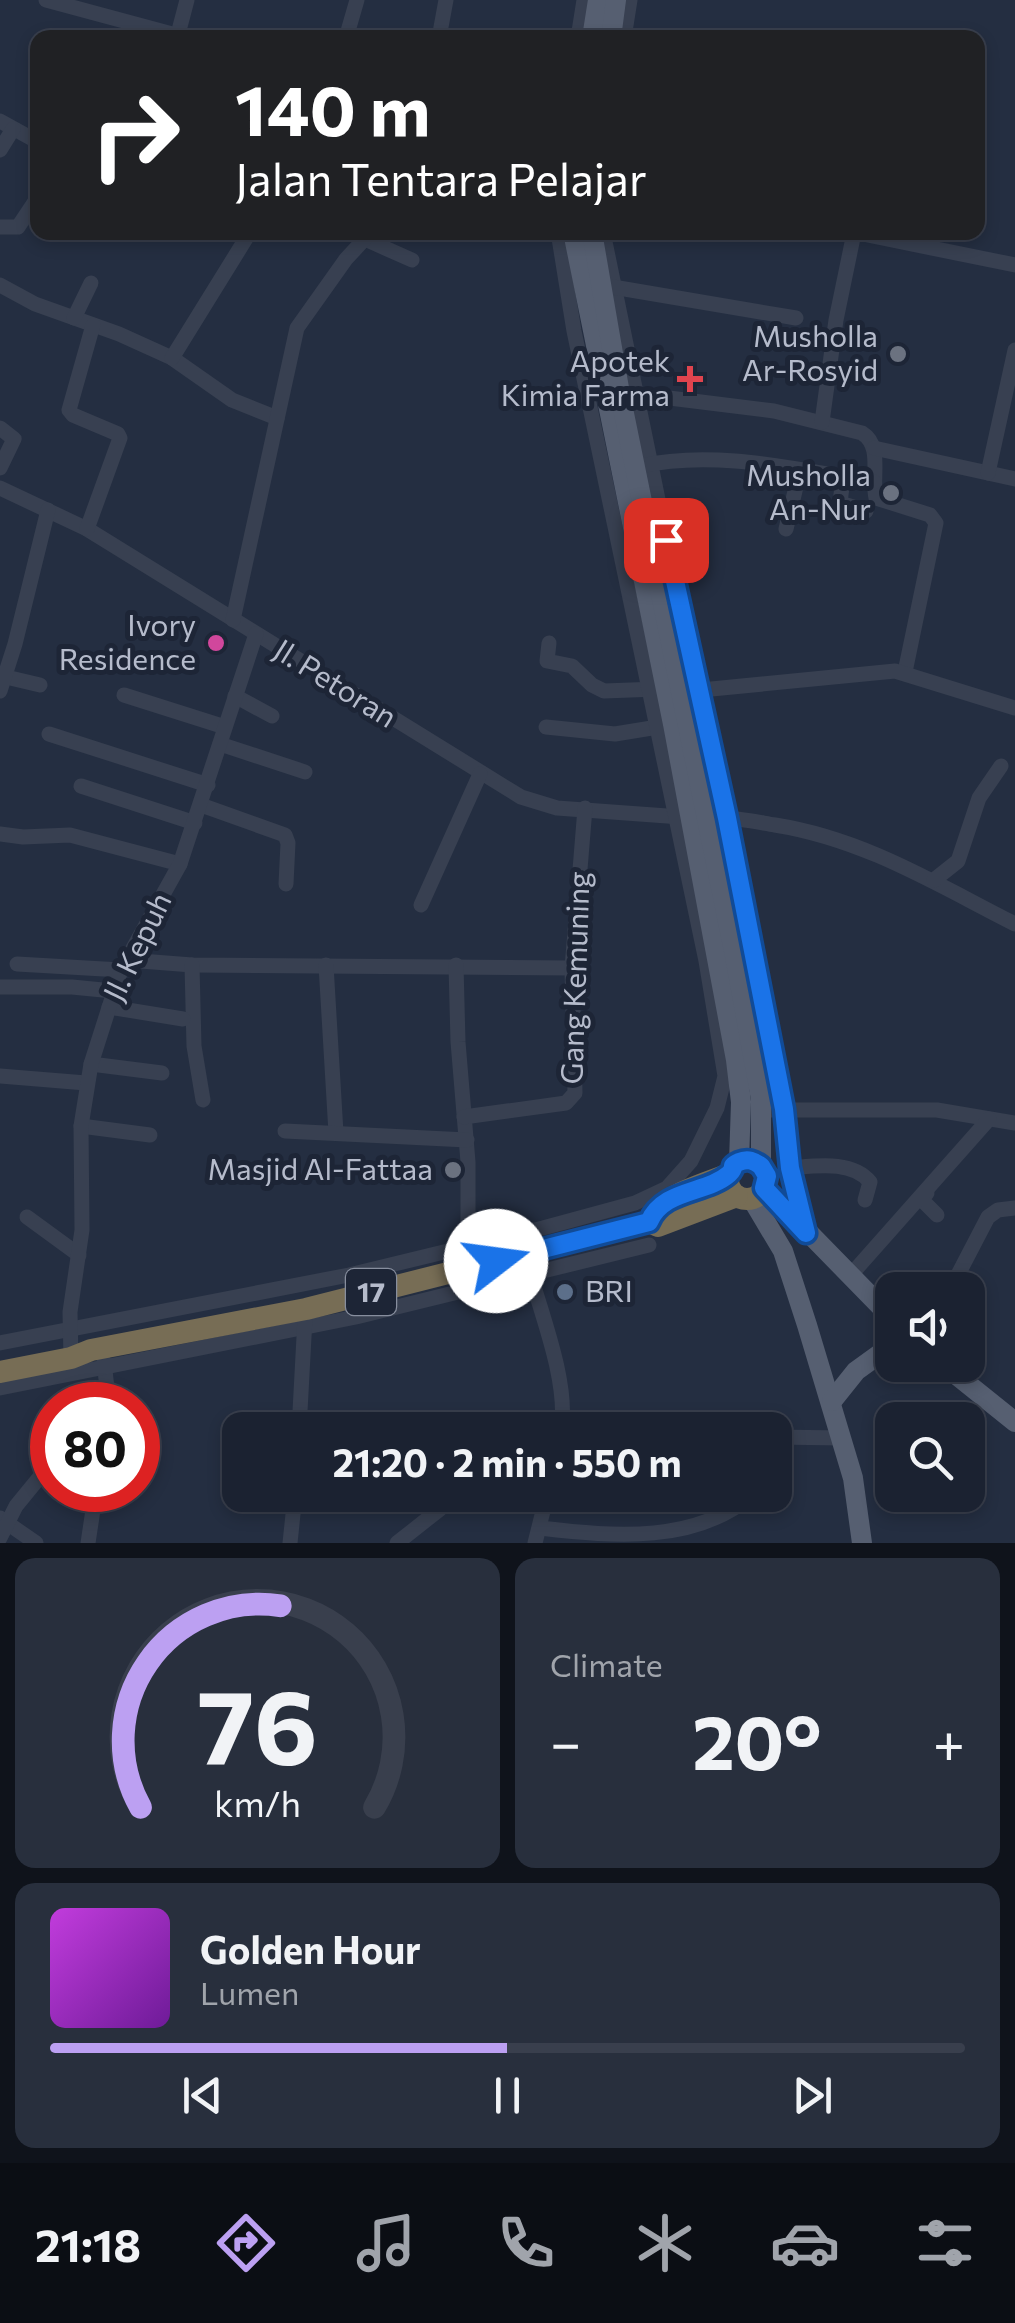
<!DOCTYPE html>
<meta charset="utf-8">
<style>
:root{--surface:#1b2231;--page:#282f3d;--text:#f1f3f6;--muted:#a0a4ab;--line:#393f4d;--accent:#bca0f2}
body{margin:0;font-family:Commissioner,sans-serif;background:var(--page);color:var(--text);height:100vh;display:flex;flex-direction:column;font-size:38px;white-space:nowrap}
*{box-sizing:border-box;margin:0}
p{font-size:32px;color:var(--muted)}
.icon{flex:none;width:55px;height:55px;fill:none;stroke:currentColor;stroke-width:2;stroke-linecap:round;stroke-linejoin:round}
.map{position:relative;height:1543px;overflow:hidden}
.panel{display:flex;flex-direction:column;gap:15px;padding:15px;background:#0f131b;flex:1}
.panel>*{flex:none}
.top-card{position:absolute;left:30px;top:30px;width:955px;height:210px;border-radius:20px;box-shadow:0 5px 15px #0003,0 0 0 2px var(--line);background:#202124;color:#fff;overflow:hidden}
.tools{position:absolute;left:875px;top:1272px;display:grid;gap:20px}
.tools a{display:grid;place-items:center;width:110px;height:110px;border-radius:20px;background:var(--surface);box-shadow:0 5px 15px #0003,0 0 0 2px var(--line);font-size:50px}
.speed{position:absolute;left:30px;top:1382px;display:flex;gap:20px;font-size:50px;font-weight:700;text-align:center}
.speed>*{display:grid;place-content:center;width:130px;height:130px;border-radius:50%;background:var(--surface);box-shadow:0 5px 15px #0003,0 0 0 2px var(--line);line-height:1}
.speed .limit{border:15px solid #d22;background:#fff;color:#111}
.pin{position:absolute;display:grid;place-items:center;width:85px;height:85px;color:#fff;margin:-42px;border-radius:20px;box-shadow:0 5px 15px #0006}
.me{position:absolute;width:110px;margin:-55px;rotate:75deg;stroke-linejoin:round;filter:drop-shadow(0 0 8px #0008)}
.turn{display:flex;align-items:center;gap:35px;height:210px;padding:0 40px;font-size:45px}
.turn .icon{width:130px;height:130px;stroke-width:2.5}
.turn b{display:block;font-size:70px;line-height:85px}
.big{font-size:75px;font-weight:700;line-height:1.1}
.panel .tile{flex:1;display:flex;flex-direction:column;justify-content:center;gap:15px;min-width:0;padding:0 35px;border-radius:20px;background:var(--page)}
.panel .dial{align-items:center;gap:0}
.dial svg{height:260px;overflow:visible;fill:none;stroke:var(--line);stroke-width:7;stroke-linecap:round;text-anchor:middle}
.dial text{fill:var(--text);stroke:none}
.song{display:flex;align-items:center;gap:30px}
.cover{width:120px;height:120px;border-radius:15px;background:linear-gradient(135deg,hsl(290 70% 55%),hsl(280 70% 35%))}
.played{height:10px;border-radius:5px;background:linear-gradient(90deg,var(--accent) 50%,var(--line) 50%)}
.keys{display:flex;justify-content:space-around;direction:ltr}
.heat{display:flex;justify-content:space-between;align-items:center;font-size:55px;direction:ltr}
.panel .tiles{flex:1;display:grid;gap:15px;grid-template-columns:1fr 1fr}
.tile:last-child{grid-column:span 2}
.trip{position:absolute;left:222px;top:1412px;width:570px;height:100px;border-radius:20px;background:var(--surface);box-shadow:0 5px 15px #0003,0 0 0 2px var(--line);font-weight:700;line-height:100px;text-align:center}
.tab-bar{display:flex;height:160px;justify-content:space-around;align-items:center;background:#0b0e14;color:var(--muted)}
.tab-bar .icon{width:70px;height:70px}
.tab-bar .on{color:var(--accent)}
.tab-bar b{font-size:45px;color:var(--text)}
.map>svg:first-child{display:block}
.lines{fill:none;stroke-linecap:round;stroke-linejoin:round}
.minor{stroke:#384051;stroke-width:15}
.major{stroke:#565f71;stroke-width:20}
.highway{stroke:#776d55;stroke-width:22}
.route-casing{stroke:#114b97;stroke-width:25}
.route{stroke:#1a73e8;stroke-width:18}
.worship-dot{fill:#6b7280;stroke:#1d2536;stroke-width:4}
.health-dot{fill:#e0444e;stroke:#1d2536;stroke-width:4}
.hotel-dot{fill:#d1479c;stroke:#1d2536;stroke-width:4}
.service-dot{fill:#5c6f8a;stroke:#1d2536;stroke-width:4}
.labels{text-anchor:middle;stroke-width:10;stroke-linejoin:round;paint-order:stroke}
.shield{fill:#1d2536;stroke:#878e9e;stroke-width:2.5}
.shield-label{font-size:28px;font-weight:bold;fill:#b5bbcb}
.poi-label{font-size:30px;fill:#b5bbcb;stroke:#1d2536;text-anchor:end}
.street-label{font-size:30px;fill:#b5bbcb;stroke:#1d2536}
</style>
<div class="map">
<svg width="1015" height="1543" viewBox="0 0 1015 1543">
<rect width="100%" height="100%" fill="#242e41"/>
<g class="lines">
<g class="minor">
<polyline points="46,0 187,38"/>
<polyline points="177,38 187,0"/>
<polyline points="346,38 357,0"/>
<polyline points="439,38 446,0"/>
<polyline points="578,38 584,0"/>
<polyline points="624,38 630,0"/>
<polyline points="0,121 38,142"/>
<polyline points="0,150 13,129"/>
<polyline points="0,227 18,227 38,197"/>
<polyline points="603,232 674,577 727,817 784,1109 790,1168 805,1228"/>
<polyline points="853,232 1015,265"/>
<polyline points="367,240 412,260"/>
<polyline points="0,285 35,304 119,334 172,358 232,400 277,418"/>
<polyline points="604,290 613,287 796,318"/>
<polyline points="74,318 91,283"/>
<polyline points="172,358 250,232"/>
<path d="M629,393l145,18 88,22c21,13 9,44 14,65l54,17 6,8 -31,149"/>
<polyline points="822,422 836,320 854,233"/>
<polyline points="0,428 14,439 0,468"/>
<polyline points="874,448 1015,479"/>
<path d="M640,466c77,-17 157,4 234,16"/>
<polyline points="988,473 1015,350"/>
<polyline points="843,478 840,503 866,511"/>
<polyline points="0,488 87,529 521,797 557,808 681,817"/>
<polyline points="87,529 120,438 118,434 73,415 69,410 93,325"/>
<polyline points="786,529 800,470"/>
<polyline points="233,620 297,328 346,259 371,232"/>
<polyline points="549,643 547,661 572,666 592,685 604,691 657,689"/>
<polyline points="6,677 40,685"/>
<polyline points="0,691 15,644 48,510"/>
<polyline points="691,691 895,671 1015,708"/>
<polyline points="124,695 225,727"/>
<polyline points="235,696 272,716"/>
<polyline points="546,727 615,734 664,726"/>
<polyline points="49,734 208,785"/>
<polyline points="220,744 305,772"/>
<polyline points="81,786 195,823"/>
<polyline points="201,805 285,835 288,843 286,884"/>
<path d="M722,818c17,0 35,4 53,7 89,14 161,59 240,99"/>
<polyline points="0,834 23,837 70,835 180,864"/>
<polyline points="934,880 958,861 979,798 1001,766"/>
<polyline points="421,905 480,774"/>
<polyline points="128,960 192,965 572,968"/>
<polyline points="17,964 121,970"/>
<polyline points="192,965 194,1046 203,1100"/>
<polyline points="326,965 336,1133"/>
<polyline points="456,965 458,1042 468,1162 468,1256"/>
<polyline points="0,987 72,987 113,991"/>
<polyline points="109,1007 183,1019"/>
<polyline points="91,1064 162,1073"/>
<polyline points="0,1076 86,1083"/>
<polyline points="762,1110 937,1110 1015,1123"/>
<polyline points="464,1117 566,1103 575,1093 572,968 585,808"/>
<polyline points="81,1126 150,1135"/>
<polyline points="285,1131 467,1140"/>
<path d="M790,1168c26,-2 62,-8 80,14l-5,18"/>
<polyline points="927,1193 922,1200 937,1215"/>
<polyline points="27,1217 79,1255"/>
<path d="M524,1253c13,50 46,128 37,177"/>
<polyline points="849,1277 989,1119"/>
<polyline points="950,1290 988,1217 998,1210 1015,1208"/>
<polyline points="0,1343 349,1275 543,1228 635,1203 667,1188 691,1161 717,1108 725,1076 706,961 574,331 558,232"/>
<polyline points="71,1358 70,1312 82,1230 81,1126 91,1064 121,970 180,864 256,634"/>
<polyline points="104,1362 109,1405"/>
<polyline points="0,1388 356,1317 649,1245"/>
<polyline points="563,1422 610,1430"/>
<polyline points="299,1430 305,1318"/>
<polyline points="775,1437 842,1438"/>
<polyline points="0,1518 36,1543"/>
<path d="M540,1528c77,9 156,15 212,-33"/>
<polyline points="0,1538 16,1506 52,1462"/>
<polyline points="88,1543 96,1490"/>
<polyline points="290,1543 295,1495"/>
<polyline points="397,1543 440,1509"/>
<polyline points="535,1543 547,1495"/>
</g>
<g class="major">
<polyline points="592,38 598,0"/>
<polyline points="611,38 616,0"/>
<polyline points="573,232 673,724 736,1060 741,1102 739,1162"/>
<polyline points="592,232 620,394 734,951 761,1099 761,1166"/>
<polyline points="765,1188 892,1318"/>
<polyline points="752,1199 783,1251 807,1325 853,1478 862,1543"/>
<polyline points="944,1365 1015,1422"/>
<polyline points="832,1401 856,1371 892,1345"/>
</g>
<g class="highway">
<circle cx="747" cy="1180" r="19"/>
<polyline points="649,1222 658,1226 737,1196"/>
<path d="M0,1372l71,-14 20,-8 215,-41 343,-87c11,-27 54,-37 80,-48"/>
</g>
</g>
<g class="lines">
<g class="route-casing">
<path id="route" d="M496,1261l153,-39c14,-33 57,-28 80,-48 9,-9 -2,-6 10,-12 9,-4 15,-1 22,4l6,10 -3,12 42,45 -16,-65 -6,-59 -57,-291 -61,-278"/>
</g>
<use href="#route" class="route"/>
</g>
<g class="worship-dot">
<circle cx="898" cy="354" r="10"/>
<circle cx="891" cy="493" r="10"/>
<circle cx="453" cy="1170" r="10"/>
</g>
<path class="health-dot" d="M685 364h10v10h10v10h-10v10h-10v-10h-10v-10h10z"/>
<circle class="hotel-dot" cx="216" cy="643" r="10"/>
<circle class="service-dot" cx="565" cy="1292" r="10"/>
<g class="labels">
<rect class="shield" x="346" y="1269" width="50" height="46" rx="8"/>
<g class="shield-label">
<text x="371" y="1302">17</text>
</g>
<g class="poi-label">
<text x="878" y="347">Musholla<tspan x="878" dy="34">Ar-Rosyid</tspan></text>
<text x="670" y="372">Apotek<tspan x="670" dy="34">Kimia Farma</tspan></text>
<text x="871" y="486">Musholla<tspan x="871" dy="34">An-Nur</tspan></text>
<text x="196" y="636">Ivory<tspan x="196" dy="34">Residence</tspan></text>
<text x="433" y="1180">Masjid Al-Fattaa</text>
<text x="585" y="1302" text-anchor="start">BRI</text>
</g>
<g class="street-label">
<text transform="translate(335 684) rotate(32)" y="10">Jl. Petoran</text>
<text transform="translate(138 947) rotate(-64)" y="10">Jl. Kepuh</text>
<text transform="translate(576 978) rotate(-88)" y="10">Gang Kemuning</text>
</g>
</g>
</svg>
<div class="tools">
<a><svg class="icon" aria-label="sound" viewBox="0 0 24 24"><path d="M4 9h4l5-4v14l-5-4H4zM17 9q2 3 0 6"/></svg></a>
<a><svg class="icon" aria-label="search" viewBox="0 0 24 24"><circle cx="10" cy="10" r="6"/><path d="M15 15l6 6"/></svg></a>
</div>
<div class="speed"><div class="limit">80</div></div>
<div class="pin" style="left:666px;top:540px;background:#d93025"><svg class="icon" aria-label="arrive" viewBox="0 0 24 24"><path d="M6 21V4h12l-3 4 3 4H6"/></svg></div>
<svg class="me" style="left:496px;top:1261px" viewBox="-20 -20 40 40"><circle r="19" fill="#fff"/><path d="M0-13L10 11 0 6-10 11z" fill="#1a73e8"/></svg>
<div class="trip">21:20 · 2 min · 550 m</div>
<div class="top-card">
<div class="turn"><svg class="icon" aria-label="right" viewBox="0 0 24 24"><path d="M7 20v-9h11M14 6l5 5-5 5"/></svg><div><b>140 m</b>Jalan Tentara Pelajar</div></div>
</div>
</div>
<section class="panel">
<div class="tiles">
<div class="tile dial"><svg viewBox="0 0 100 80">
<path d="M14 69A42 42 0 1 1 86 69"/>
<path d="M14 69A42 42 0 0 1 57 7" stroke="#bca0f2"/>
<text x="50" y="56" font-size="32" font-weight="700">76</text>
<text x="50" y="72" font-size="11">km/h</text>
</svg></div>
<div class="tile"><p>Climate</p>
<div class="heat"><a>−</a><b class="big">20°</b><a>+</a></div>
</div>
<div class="tile">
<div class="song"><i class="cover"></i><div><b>Golden Hour</b><p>Lumen</p></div></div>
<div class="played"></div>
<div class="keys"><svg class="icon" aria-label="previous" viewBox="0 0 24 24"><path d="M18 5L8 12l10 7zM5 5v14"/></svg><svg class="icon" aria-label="pause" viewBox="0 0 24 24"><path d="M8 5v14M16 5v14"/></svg><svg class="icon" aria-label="next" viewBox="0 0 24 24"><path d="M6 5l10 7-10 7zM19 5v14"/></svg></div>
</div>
</div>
</section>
<nav class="tab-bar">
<b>21:18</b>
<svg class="icon on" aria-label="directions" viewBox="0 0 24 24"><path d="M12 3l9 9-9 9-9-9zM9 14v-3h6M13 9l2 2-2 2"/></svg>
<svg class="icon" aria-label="music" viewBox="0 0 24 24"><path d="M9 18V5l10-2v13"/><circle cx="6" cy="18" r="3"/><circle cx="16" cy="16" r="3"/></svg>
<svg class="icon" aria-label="phone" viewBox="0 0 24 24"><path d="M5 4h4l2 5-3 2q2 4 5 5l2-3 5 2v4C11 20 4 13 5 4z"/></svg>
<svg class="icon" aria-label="climate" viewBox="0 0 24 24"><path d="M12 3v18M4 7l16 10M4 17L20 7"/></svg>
<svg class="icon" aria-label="car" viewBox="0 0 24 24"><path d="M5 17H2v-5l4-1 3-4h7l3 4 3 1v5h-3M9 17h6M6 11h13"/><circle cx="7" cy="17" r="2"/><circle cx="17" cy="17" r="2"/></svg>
<svg class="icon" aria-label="filters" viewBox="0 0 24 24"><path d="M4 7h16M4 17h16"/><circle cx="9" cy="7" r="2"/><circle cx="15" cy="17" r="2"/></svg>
</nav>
